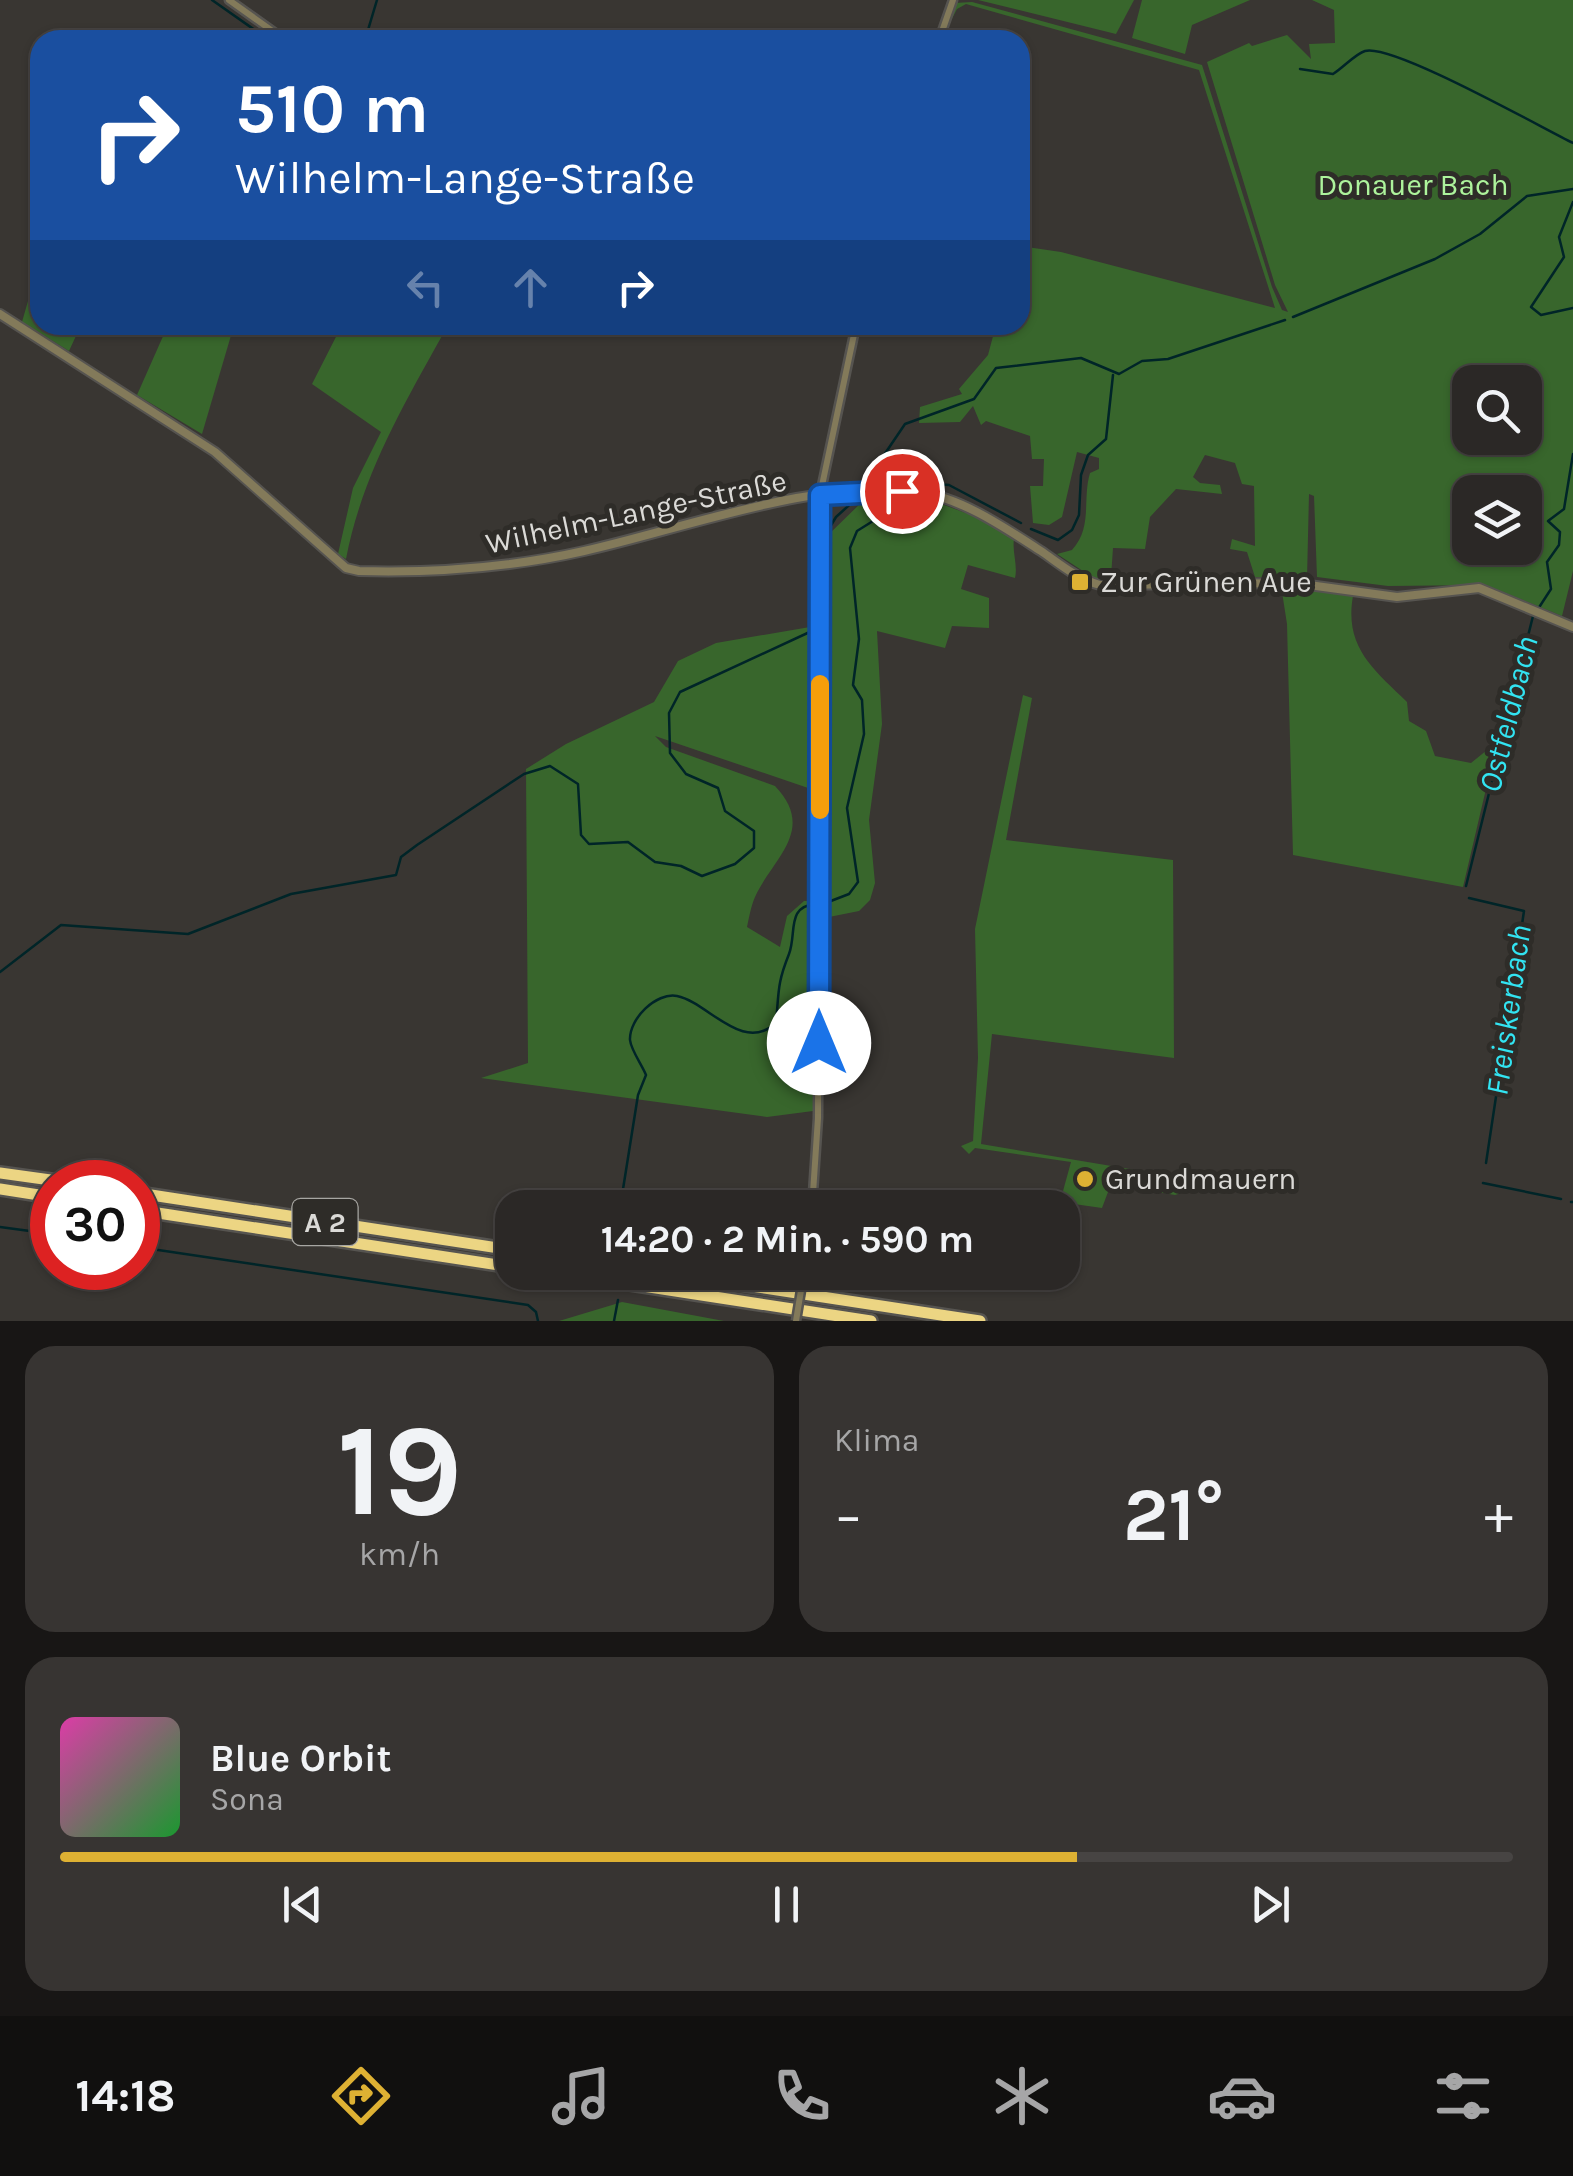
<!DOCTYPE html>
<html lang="de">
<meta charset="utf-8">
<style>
:root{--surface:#2b2826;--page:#373432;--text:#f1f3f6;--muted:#a6a6a7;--line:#474443;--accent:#deb133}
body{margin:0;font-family:Karla,sans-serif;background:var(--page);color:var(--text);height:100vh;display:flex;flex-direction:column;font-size:38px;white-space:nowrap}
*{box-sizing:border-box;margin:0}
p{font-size:32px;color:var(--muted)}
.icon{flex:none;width:55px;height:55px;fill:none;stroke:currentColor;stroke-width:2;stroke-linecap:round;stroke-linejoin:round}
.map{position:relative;height:1321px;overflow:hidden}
.side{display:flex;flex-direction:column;gap:25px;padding:25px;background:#181615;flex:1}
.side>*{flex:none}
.hud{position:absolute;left:30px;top:30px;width:1000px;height:305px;border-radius:30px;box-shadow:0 2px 8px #0004,0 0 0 2px var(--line);background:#1a4fa0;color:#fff;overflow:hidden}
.controls{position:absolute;left:1452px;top:365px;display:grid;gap:20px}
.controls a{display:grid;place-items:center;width:90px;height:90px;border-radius:20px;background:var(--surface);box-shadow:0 2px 8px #0004,0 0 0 2px var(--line);font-size:50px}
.speed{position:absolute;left:30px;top:1160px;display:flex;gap:20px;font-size:50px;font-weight:700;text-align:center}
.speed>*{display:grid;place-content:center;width:130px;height:130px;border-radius:50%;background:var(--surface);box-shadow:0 2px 8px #0004,0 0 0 2px var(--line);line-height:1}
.speed .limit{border:15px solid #d22;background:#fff;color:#111}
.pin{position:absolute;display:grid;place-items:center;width:85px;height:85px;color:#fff;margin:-42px;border:5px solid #fff;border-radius:50%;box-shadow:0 2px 10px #0007}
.me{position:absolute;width:110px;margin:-55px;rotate:0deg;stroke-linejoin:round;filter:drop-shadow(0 0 8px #0008)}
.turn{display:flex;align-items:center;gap:35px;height:210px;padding:0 40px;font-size:45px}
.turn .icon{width:130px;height:130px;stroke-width:2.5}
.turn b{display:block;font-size:70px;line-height:85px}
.lanes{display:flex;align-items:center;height:95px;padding:0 40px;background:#0003;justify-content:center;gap:50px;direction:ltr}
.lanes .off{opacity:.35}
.big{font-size:75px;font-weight:700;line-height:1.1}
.side .tile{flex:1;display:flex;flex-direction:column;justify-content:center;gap:15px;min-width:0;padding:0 35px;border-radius:30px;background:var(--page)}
.side .dial{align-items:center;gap:0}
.dial b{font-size:130px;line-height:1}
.song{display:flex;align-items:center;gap:30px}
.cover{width:120px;height:120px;border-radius:15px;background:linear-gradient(135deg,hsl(320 70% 55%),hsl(130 70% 35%))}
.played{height:10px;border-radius:5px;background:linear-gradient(90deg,var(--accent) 70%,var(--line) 70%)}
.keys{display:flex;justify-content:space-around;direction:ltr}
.heat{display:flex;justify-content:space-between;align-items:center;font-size:55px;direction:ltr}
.side .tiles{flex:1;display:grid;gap:25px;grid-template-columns:1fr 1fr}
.tile:last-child{grid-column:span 2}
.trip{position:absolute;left:495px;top:1190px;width:585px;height:100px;border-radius:30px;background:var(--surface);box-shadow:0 2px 8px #0004,0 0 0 2px var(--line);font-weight:700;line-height:100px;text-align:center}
.tab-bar{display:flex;height:160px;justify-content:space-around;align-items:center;background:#11100f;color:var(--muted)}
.tab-bar .icon{width:70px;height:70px}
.tab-bar .current{color:var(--accent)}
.tab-bar b{font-size:45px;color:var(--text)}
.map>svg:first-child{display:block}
.green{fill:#38662c;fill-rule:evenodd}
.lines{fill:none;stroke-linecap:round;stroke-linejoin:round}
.stream{stroke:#002528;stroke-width:2.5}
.minor-casing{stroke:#565450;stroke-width:11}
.tertiary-casing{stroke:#565450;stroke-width:12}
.motorway-casing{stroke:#565450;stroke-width:16}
.minor{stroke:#837a5a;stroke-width:6}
.tertiary{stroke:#837a5a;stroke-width:8}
.motorway{stroke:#ecd583;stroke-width:11}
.minor-bridge-casing{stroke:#565450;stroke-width:11;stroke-linecap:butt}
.minor-bridge{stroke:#837a5a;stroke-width:6}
.route-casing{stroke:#114b97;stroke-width:25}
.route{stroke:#1a73e8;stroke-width:18}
.slow{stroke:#f59e0b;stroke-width:18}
.poi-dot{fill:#deb133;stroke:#2e2c28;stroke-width:4}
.labels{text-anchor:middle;stroke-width:10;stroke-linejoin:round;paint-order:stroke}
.shield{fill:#2e2c28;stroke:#a7a6a2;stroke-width:2.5}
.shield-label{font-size:28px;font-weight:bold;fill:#dbdad7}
.park-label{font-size:30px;fill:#adf39c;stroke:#2e2c28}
.street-label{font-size:30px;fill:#dbdad7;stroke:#2e2c28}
.poi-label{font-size:30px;fill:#dbdad7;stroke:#2e2c28;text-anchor:start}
.water-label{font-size:32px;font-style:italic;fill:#32e4f2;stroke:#2e2c28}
</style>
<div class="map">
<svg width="1573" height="1321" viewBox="0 0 1573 1321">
<rect width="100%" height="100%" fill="#393632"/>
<g class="green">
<polygon points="978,0 1134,0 1116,34"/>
<polygon points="1142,0 1250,0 1192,25 1185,54 1132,38"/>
<path d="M1312,0h261v571l-11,45 -76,-31 -98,1 -71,-9 -3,-81 -5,-2 -2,85 -52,-2 -8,-25 -17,-3 2,-10 23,7 -1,-60 -12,-2 -7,-21 -30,-8 -12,22 7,6 20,2 2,9 -46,-5 -26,28 -5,32 -32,-1 -2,29 -16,2 -38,-25 15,-4c21,-23 10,-50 18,-77l9,-4v-11l-22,-6 -15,65 -13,8 -16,-2 -3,-37h13l1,-27h-12l-2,-23 -44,-15 -5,4 -8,-19 -13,16 -41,1 1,-16 42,-13 -3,-5 29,-34 8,-30h24v-79l41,6 214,56 -76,-238 -233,-66 -9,5 -16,31 14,-37 17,-1 230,63 70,222 10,23 6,2 -13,-27 -68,-223 42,-19 3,3 35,-11 24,24 -2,-15 26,-1 -1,-33zM1470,382h55v56h-55zM1470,492h55v56h-55z"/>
<polygon points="40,259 40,325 81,325 69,351 22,322"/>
<polygon points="168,325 222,325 232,332 202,434 137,395"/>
<path d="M342,325h106c-42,76 -86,149 -102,234l-8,-5 15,-66 28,-56 -69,-48z"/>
<path d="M923,497l48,18 43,24c-2,13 4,27 1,39l-47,-13 -7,24 28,9v30l-37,-2 -7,22 -68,-17 5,93 -13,96 6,63 -5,17 -11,11 -35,7 1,-380 41,-40z"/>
<path d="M1288,588l65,8c-9,51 20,73 54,106l2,19 17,10 9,25 36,7 26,-21 -34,145 -170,-32 -6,-231 -5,-32z"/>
<path d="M810,627l6,8 -2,155 -159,-54 11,11 109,39c42,44 -2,72 -20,111 -4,9 -6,21 -8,30l33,20 7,-31 17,-15h11l-2,210 -46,6 -286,-39 47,-15 -2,-294 40,-25 88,-42 24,-41 38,-18z"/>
<polygon points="1023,695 1032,698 1006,840 1173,860 1174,1058 992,1034 981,1144 1189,1179 1196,1188 1175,1195 1111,1184 1102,1208 1060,1202 1071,1162 975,1148 969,1154 961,1146 973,1141 978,1058 975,929"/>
<polygon points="622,1302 724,1321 559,1321"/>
</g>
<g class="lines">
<g class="stream">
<polyline points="212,0 269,40"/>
<polyline points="365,40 377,0"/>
<path d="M1300,69l33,5c10,-6 22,-20 32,-23 27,-8 175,76 208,92"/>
<polyline points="1573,202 1559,237 1564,257 1531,307 1541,315 1573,308"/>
<polyline points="1293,317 1435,259 1480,234 1527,196 1573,189"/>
<polyline points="863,486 905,424 974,399 996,368 1081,358 1119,374 1142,361 1168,359 1285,320"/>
<polyline points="933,489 937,484 949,485 1021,523"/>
<polyline points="1031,529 1058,540 1072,530 1079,515 1081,475 1088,455 1106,439 1113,375"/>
<polyline points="827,532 836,517 857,498"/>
<polyline points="1538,609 1551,589 1547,562 1559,545 1560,532 1548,521 1564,509 1573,454"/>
<polyline points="1466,886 1533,616"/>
<polyline points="1469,898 1524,911 1486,1163"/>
<polyline points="823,904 849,894 858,882 847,808 864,734 862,700 853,685 859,639 850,548 857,531 881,516 922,509 929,500"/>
<polyline points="0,972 61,925 188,934 291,894 396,875 401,857 417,845 524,774 550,766 578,784 581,835 589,844 628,842 655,862 681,866 702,876 735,864 754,848 754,831 725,811 718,788 686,774 670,753 669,713 680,692 814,630 817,539"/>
<polyline points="1483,1183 1561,1199"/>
<polyline points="1571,1202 1573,1202"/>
<path d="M620,1208l18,-113 8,-20c-4,-10 -15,-25 -16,-35 -1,-21 26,-48 47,-44 31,6 65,58 99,27 3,-32 1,-39 13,-69 8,-21 -3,-48 27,-50"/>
<polyline points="0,1227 52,1234"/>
<polyline points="138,1247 528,1305 536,1312 538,1321"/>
<polyline points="614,1321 618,1300"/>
</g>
<g class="minor-casing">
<g id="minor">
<polyline points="229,0 285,40"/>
<polyline points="939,40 953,0"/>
<polyline points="812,1208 818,1118 820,495 856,325"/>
</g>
</g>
<g class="tertiary-casing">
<path id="tertiary" d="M0,314l215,138 131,116 13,3c77,2 150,-3 225,-20 99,-22 235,-74 335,-59 43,6 86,36 122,59 19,13 36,28 59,34l194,-2 103,14 82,-9 94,39"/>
</g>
<g class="motorway-casing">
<g id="motorway">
<polyline points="0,1173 65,1182"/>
<polyline points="0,1189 52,1197"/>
<polyline points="138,1193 512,1250"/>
<polyline points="138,1210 512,1267"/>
<polyline points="552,1272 871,1321"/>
<polyline points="659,1272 980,1321"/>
</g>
</g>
<use href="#minor" class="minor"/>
<use href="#tertiary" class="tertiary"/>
<use href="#motorway" class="motorway"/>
<g class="minor-bridge-casing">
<polyline id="minor-bridge" points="796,1321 804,1272"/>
</g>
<use href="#minor-bridge" class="minor-bridge"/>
</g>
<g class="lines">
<g class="route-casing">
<polyline id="route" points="819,1043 820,495 902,491"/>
</g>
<use href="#route" class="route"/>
<polyline class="slow" points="820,684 820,810"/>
</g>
<g class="poi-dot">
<rect x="1070" y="572" width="20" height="20" rx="5"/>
<circle cx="1085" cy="1179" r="10"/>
</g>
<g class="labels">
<rect class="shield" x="292.5" y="1199" width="65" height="46" rx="8"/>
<g class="shield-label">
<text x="325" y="1232">A 2</text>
</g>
<g class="park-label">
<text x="1413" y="195">Donauer Bach</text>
</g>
<g class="street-label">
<text transform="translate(636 512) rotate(-12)" y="10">Wilhelm-Lange-Straße</text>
</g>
<g class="poi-label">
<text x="1100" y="592">Zur Grünen Aue</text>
<text x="1105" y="1189">Grundmauern</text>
</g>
<g class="water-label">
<text transform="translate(1508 714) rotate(-76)" y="11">Ostfeldbach</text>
<text transform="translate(1508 1010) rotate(-82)" y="11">Freiskerbach</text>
</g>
</g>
</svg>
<div class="controls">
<a><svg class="icon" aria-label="search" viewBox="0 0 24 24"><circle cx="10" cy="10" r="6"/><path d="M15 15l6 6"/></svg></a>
<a><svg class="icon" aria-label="layers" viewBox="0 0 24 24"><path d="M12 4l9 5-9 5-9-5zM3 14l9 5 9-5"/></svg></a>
</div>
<div class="speed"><div class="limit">30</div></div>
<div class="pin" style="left:902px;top:491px;background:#d93025"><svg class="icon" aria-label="arrive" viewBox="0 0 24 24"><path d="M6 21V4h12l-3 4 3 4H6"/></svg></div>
<svg class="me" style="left:819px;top:1043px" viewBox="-20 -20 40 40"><circle r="19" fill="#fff"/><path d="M0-13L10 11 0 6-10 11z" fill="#1a73e8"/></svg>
<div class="trip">14:20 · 2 Min. · 590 m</div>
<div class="hud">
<div class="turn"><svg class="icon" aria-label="right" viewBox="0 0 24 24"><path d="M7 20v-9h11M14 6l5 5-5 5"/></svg><div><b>510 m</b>Wilhelm-Lange-Straße</div></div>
<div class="lanes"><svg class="icon off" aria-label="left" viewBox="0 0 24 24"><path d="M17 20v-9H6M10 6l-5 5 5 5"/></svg><svg class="icon off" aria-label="ahead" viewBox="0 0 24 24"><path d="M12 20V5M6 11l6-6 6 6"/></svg><svg class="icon" aria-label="right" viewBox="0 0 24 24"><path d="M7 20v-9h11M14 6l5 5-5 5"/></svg></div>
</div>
</div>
<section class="side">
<div class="tiles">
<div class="tile dial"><b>19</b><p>km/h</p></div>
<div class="tile"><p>Klima</p>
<div class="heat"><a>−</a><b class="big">21°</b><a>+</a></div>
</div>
<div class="tile">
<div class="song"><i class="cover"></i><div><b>Blue Orbit</b><p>Sona</p></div></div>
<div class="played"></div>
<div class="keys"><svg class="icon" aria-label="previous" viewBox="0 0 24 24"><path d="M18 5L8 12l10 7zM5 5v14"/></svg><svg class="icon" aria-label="pause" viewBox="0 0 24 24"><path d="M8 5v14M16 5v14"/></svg><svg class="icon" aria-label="next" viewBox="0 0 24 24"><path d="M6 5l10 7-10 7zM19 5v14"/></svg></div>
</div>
</div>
</section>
<nav class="tab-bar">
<b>14:18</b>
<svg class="icon current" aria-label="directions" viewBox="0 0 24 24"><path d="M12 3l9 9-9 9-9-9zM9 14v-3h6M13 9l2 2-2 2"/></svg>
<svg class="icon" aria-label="music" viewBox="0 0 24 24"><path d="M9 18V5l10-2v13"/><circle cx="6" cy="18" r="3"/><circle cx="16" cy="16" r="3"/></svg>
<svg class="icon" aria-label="phone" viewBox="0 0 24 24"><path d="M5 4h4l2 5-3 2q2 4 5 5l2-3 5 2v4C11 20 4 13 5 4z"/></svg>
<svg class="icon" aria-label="climate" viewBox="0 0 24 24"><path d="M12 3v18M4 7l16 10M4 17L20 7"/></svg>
<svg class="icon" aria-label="car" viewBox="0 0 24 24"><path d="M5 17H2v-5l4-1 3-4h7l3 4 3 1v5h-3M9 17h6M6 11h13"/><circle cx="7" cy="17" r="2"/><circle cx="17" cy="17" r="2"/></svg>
<svg class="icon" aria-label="filters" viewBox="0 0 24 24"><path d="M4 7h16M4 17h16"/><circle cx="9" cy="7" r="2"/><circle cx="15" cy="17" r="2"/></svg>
</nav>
